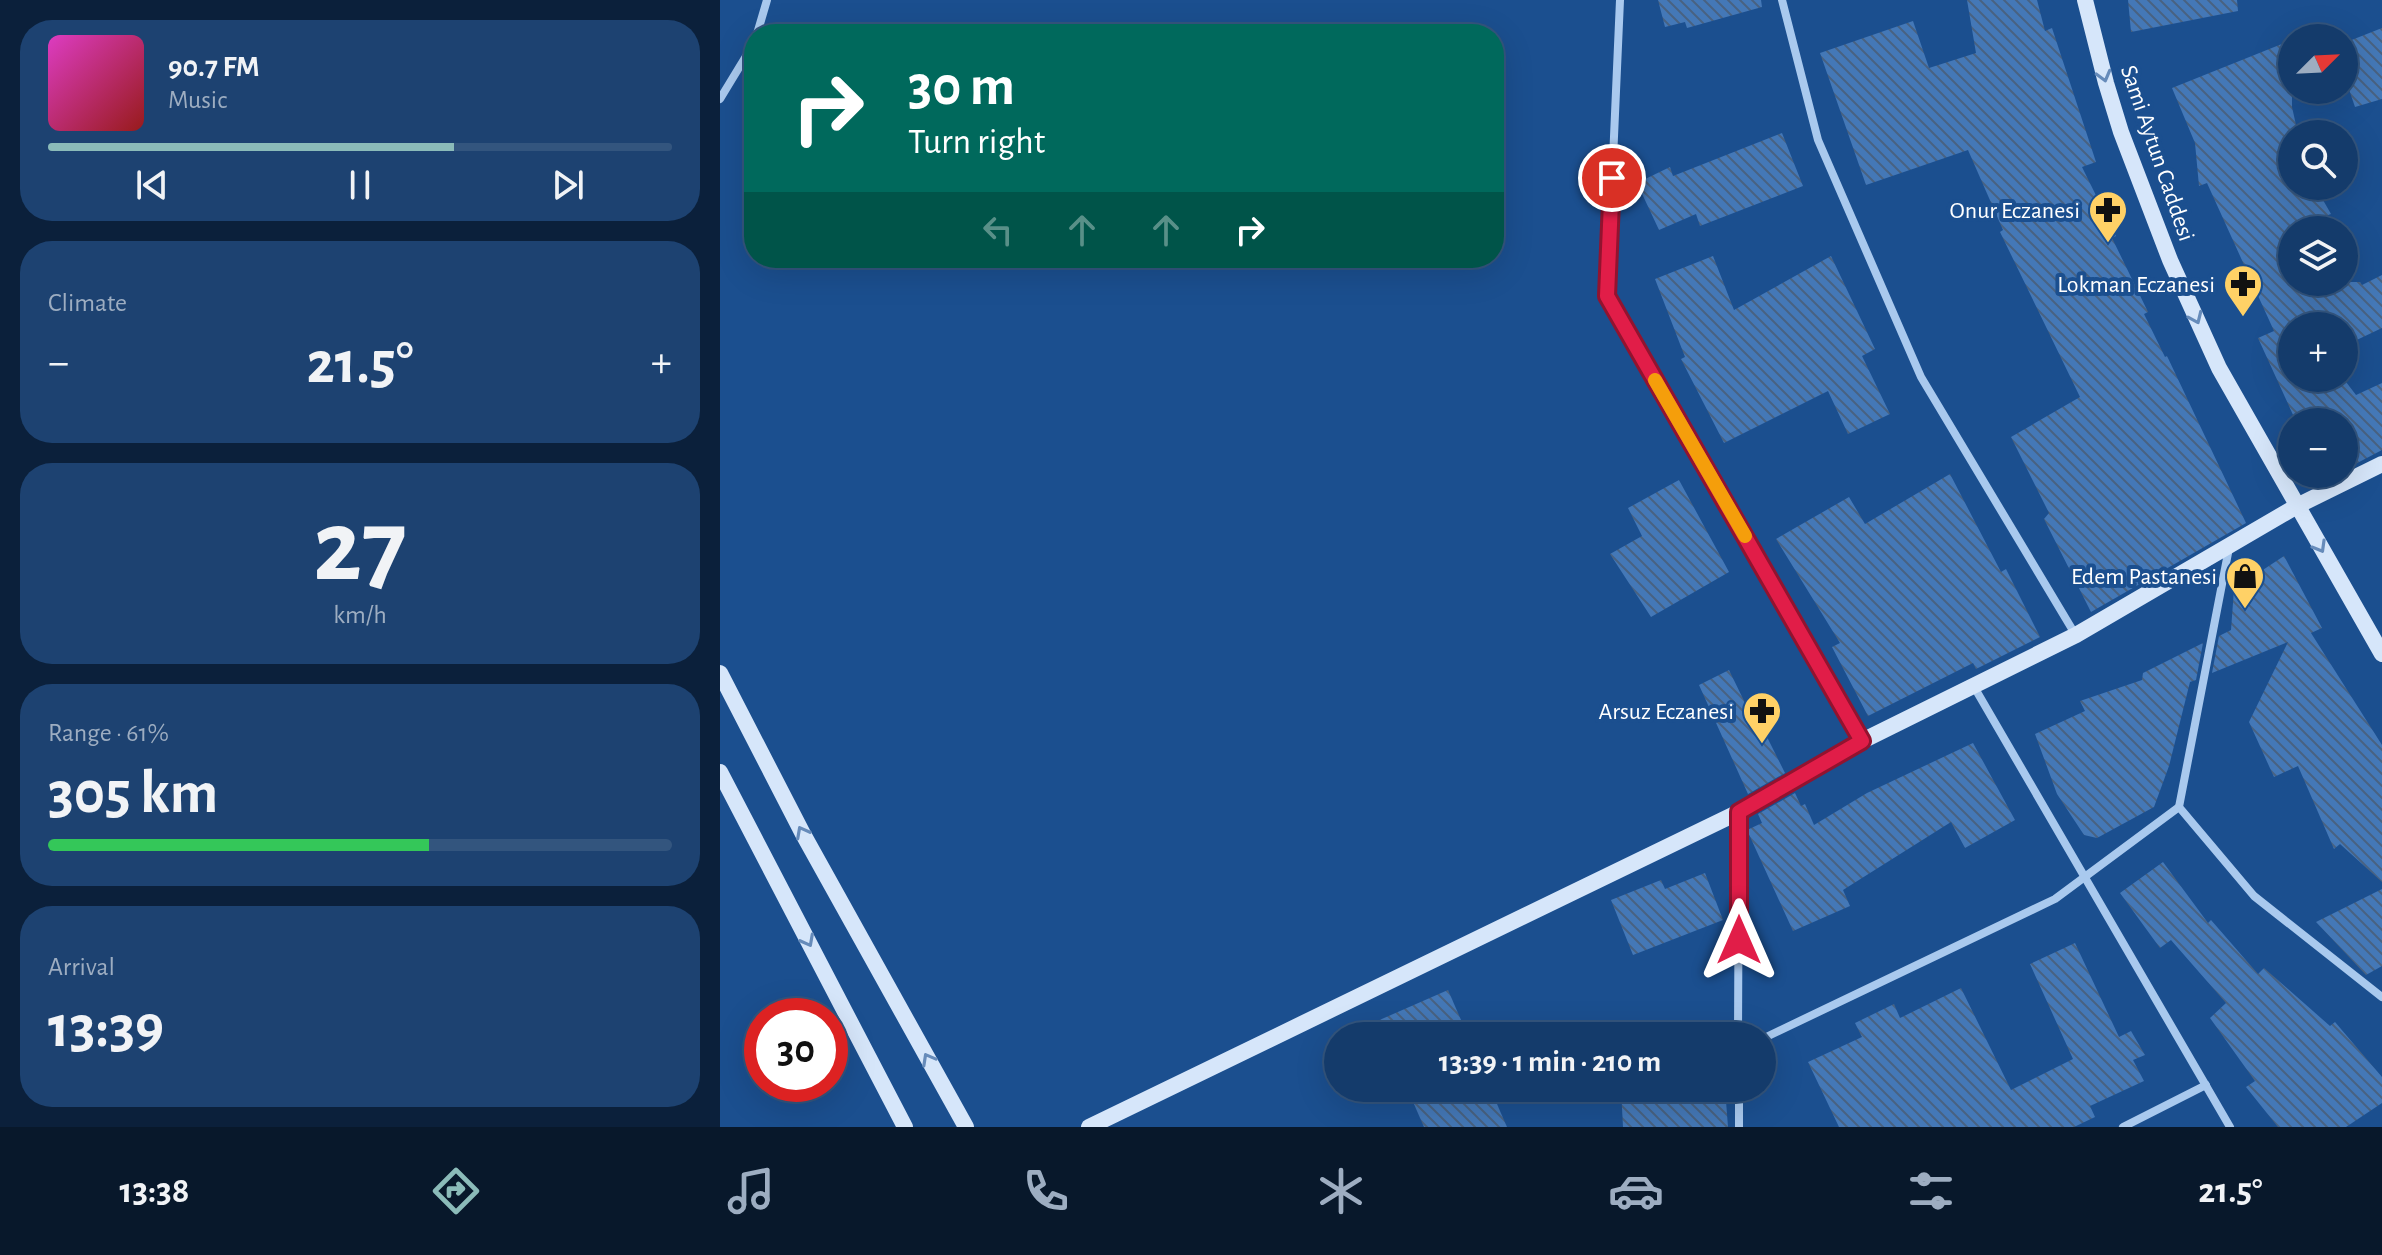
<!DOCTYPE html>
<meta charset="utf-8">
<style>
:root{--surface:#143b6b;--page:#1d4271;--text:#f1f3f6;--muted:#9dadc1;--line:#33557e;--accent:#8bbbb9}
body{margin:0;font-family:"Alegreya Sans",sans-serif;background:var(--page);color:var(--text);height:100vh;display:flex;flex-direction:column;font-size:30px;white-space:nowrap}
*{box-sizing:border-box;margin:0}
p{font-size:26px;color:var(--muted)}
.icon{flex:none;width:44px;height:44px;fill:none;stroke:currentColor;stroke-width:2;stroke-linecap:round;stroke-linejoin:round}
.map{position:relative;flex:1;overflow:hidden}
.side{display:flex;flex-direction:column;gap:20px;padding:20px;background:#0b203b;width:720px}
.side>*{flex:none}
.banner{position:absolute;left:24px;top:24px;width:760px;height:244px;border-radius:32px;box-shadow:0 8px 32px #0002,0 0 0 2px var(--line);background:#00695c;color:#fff;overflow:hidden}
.needle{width:52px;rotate:66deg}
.tools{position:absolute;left:1558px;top:24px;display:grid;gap:16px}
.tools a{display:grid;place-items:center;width:80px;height:80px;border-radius:50%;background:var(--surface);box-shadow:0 8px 32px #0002,0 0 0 2px var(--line);font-size:40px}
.speed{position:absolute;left:24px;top:998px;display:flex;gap:16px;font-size:40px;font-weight:700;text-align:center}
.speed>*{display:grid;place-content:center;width:104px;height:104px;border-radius:50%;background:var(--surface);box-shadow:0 8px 32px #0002,0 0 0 2px var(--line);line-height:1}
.speed .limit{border:12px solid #d22;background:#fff;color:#111}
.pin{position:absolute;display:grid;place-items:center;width:68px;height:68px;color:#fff;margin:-34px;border:4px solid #fff;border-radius:50%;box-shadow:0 2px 8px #0007}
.me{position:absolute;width:88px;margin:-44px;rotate:0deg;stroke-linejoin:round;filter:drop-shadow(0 0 6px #0008)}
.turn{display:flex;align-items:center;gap:28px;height:168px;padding:0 32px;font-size:36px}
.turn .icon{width:104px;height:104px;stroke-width:2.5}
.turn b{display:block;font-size:56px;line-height:68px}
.lanes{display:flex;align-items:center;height:76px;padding:0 32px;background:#0003;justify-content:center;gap:40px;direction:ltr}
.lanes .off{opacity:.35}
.big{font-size:60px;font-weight:600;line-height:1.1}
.side .tile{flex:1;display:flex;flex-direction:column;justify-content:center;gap:12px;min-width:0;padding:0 28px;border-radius:32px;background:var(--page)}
.side .dial{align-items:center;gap:0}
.dial b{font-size:104px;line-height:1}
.song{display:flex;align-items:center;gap:24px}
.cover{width:96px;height:96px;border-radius:12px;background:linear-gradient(135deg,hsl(310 70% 55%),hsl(0 70% 35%))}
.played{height:8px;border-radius:4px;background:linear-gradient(90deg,var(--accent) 65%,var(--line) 65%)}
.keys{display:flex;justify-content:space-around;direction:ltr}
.heat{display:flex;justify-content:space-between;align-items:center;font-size:44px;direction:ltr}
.charge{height:12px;border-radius:6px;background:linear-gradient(90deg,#34c759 61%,var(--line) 0)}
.trip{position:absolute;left:604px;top:1022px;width:452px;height:80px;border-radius:40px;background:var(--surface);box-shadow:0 8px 32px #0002,0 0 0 2px var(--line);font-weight:600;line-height:80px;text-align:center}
.tab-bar{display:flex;height:128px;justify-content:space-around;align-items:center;background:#08182b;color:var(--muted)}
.tab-bar .icon{width:56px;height:56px}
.tab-bar .active{color:var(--accent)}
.tab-bar b{font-size:36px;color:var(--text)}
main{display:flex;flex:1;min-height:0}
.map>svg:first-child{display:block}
.building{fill:url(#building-back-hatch)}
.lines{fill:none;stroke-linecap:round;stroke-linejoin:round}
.street{stroke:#a9c9ee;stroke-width:8}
.secondary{stroke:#d6e6fa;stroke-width:16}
.oneway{stroke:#668bba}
.route-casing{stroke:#92132f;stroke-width:20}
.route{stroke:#e11d48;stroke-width:14}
.slow{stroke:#f59e0b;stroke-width:14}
.labels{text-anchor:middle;stroke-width:8;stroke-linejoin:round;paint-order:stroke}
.street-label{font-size:24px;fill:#fff;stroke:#1b4f8f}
.poi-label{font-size:24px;fill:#fff;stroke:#1b4f8f;text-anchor:end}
</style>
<main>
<section class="side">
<div class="tile">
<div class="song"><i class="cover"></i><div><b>90.7 FM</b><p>Music</p></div></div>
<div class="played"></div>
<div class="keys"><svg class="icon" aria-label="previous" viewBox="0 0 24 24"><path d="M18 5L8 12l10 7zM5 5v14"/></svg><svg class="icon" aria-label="pause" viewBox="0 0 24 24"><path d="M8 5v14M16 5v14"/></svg><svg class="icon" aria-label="next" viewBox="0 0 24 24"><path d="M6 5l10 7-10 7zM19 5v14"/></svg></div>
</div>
<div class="tile"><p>Climate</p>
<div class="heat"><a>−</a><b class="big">21.5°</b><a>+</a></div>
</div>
<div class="tile dial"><b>27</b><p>km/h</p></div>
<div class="tile"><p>Range · 61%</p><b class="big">305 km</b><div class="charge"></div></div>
<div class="tile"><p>Arrival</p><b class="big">13:39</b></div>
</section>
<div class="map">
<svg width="1662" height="1127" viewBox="0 0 1662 1127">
<defs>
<pattern id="building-back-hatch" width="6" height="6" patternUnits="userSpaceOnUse" patternTransform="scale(2)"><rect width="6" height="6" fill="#4478b7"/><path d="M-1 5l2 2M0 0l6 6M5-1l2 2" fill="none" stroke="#486282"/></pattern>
</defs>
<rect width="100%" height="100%" fill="#1b4f8f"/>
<g class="building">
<polygon points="938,0 1041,0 1042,7 967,28 965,22 945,27"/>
<polygon points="1247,0 1317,0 1325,31 1332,28 1376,162 1362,167 1396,236 1392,238 1428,312 1424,314 1445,357 1447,356 1526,523 1371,612 1324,519 1329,513 1291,437 1360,397 1280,232 1283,230 1248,150 1146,185 1100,53 1193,21 1209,68 1256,53"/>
<polygon points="1408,0 1517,0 1518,11 1411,32"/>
<polygon points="1662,28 1662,99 1635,107 1624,75 1624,43"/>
<polygon points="1572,40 1572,107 1578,134 1572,134 1572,186 1595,186 1611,214 1572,228 1572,282 1640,282 1642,285 1662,275 1662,328 1624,346 1624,326 1572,326 1572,378 1623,378 1636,395 1662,383 1662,450 1624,470 1624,422 1581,422 1577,415 1574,417 1538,338 1554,331 1487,183 1479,186 1475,143 1452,88"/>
<polygon points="1062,133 1083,186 980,226 976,214 939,230 917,183 950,167 953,176"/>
<polygon points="993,256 1014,310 1111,256 1155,349 1142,356 1170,414 1128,434 1108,391 1004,443 961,359 965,357 935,279"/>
<polygon points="1230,474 1281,572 1286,569 1320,637 1256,669 1253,663 1148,716 1112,647 1120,643 1056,539 1129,497 1145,524"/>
<polygon points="959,480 1009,572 931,617 890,554 922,536 908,508"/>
<polygon points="1564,556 1602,628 1591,633 1662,745 1662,882 1620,844 1614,849 1578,766 1554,777 1529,722 1568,642 1492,673 1499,636 1511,630 1514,589"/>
<polygon points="1483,643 1476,680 1470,682 1449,766 1434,807 1377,838 1364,835 1337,794 1315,734 1365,711 1360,701 1422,680 1423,673"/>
<polygon points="1009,670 1027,707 1031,705 1065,773 1028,794 979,685"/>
<polygon points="1253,743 1295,820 1245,848 1231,822 1123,890 1130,906 1073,931 1027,830 1042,823 1038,814 1075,793 1081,806 1085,804 1094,825 1147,793"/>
<polygon points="1443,862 1488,923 1491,920 1538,974 1544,968 1610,1026 1615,1022 1662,1077 1662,1103 1626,1127 1558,1127 1526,1087 1535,1081 1490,1018 1506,1003 1451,940 1440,948 1400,893"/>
<polygon points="985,873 1003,920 913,955 891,900 941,880 945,889"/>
<polygon points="1662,889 1662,966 1646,975 1596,922"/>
<polygon points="1355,943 1399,1037 1411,1031 1425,1055 1413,1060 1424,1081 1370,1106 1375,1117 1354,1127 1119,1127 1088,1062 1142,1037 1135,1023 1174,1004 1180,1018 1241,988 1291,1090 1353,1059 1310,964"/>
<polygon points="728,990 748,1036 623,1036"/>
<polygon points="687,1088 770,1088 787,1127 704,1127"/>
<polygon points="1005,1088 1008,1127 903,1127 901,1089"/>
</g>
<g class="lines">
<g class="street">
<polyline points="900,0 887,296 1142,741"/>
<polyline points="1062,0 1098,140 1201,377 1355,634"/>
<polyline points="37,34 47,0"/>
<polyline points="0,99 34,43"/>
<polyline points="1509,548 1459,807 1534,896 1662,997"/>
<polyline points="1253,685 1510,1127"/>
<polyline points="1018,1036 1019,813"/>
<polyline points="1042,1039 1335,899 1459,807"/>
<polyline points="1019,1088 1019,1127"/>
<polyline points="1403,1127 1486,1085"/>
</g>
<g class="secondary">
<polyline points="1365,0 1386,83 1401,132 1450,260 1499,368 1662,654"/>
<polyline points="0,673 83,834 246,1127"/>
<polyline points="0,772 185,1127"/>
<polyline points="369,1127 1019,812 1142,741 1356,635 1577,506 1662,464"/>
</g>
</g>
<defs><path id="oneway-chevron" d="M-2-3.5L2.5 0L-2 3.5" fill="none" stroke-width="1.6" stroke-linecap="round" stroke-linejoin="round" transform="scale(2)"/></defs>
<g class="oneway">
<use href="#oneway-chevron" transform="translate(1384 76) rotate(75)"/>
<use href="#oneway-chevron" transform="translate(1476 318) rotate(66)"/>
<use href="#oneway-chevron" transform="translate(1600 547) rotate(60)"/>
<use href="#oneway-chevron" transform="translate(82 832) rotate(-118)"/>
<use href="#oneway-chevron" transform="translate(88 941) rotate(62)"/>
<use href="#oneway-chevron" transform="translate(208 1059) rotate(-119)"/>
</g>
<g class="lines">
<g class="route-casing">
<polyline id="route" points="892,178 887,296 1142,741 1019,812 1019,940"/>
</g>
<use href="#route" class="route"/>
<polyline class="slow" points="935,380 1025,536"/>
</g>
<defs>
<g id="pharmacy-pin" transform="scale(2)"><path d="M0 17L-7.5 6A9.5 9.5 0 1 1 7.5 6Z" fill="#ffd166" stroke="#1b4f8f"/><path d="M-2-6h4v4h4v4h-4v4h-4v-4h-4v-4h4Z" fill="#111"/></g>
<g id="shop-pin" transform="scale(2)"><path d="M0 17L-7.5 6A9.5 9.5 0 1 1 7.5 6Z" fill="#ffd166" stroke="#1b4f8f"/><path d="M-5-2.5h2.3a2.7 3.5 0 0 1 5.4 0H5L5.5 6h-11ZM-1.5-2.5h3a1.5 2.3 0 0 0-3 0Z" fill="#111"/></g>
</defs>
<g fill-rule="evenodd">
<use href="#pharmacy-pin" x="1388" y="210"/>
<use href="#pharmacy-pin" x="1523" y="284"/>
<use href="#shop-pin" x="1525" y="576"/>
<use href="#pharmacy-pin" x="1042" y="711"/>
</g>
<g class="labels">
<g class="street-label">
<text transform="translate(1438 153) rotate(71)" y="8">Sami Aytun Caddesi</text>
</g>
<g class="poi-label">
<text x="1360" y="218">Onur Eczanesi</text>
<text x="1495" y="292">Lokman Eczanesi</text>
<text x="1497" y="584">Edem Pastanesi</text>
<text x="1014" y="719">Arsuz Eczanesi</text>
</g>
</g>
</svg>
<div class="tools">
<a><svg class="needle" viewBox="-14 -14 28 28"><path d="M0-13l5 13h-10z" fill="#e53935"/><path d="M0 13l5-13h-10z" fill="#9dadc1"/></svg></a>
<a><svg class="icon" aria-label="search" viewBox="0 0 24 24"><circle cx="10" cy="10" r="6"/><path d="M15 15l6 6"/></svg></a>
<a><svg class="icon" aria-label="layers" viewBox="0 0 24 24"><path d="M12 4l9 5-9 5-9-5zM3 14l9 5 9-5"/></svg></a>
<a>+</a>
<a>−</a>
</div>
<div class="speed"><div class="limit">30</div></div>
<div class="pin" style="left:892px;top:178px;background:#d93025"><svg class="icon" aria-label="arrive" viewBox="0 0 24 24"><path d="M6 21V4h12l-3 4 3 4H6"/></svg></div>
<svg class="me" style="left:1019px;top:940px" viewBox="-20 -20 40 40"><path d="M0-17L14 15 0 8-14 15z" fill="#e11d48" stroke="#fff" stroke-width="4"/></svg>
<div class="trip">13:39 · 1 min · 210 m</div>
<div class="banner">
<div class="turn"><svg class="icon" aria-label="right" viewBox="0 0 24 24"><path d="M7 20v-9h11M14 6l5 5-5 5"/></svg><div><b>30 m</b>Turn right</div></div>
<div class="lanes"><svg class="icon off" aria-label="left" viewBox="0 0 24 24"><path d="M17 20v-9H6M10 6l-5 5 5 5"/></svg><svg class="icon off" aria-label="ahead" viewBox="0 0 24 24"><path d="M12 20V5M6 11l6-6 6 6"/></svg><svg class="icon off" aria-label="ahead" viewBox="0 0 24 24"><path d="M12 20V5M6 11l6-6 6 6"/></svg><svg class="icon" aria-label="right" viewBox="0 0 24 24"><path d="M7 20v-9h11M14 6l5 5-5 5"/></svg></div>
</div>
</div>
</main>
<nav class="tab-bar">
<b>13:38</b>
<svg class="icon active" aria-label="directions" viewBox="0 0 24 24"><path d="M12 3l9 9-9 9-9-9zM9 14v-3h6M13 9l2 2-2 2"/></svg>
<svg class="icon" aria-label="music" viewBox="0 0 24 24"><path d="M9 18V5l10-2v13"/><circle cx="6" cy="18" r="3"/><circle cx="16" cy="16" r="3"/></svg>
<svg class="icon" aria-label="phone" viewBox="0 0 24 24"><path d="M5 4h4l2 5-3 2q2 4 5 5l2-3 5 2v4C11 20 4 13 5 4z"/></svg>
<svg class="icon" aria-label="climate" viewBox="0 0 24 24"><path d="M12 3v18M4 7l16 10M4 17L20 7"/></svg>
<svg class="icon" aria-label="car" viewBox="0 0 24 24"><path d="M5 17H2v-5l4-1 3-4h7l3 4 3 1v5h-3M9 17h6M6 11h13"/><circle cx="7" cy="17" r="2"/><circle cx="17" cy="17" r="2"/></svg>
<svg class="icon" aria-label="filters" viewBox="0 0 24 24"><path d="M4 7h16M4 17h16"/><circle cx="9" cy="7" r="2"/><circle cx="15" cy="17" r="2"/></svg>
<b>21.5°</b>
</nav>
